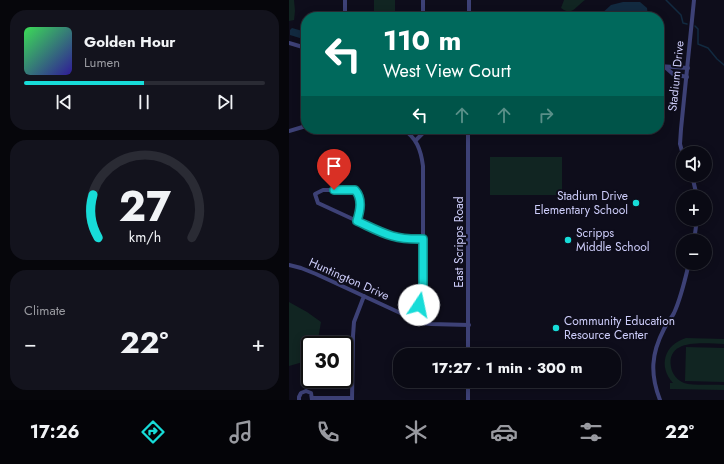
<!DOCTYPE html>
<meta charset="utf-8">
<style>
:root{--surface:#0a0a14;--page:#13131d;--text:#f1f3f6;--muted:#999aa0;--line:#2a2b34;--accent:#17dcd8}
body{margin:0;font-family:Jost,sans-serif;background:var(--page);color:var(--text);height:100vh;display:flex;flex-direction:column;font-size:15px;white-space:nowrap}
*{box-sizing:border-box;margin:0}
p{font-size:13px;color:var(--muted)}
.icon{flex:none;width:22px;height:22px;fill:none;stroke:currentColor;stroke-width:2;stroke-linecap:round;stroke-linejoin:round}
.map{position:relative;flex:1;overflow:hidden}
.drawer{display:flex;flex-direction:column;gap:10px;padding:10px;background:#06060b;width:289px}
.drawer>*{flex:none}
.top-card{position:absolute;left:12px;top:12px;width:363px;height:122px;border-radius:16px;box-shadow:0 2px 10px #0003,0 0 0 1px var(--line);background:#00695c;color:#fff;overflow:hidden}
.fabs{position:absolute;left:387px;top:146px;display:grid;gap:8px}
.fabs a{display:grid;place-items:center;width:36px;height:36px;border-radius:50%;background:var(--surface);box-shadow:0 2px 10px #0003,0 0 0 1px var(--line);font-size:20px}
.speed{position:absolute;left:12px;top:336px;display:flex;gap:8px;font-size:20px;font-weight:700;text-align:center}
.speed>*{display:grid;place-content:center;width:52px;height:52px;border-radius:50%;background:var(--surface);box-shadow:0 2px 10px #0003,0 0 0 1px var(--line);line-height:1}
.speed .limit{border:2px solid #111;border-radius:6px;background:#fff;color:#111}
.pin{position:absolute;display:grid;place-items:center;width:34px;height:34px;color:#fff;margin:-41px -17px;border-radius:50% 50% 50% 0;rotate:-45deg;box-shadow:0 0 4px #0007}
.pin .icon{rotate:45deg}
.me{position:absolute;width:44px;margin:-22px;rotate:11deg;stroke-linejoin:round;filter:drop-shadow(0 0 3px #0008)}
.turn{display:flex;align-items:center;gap:14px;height:84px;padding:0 16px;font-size:18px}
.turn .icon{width:52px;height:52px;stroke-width:2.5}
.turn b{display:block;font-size:28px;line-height:34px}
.lanes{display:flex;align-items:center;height:38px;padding:0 16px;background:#0003;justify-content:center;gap:20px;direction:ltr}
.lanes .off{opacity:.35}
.big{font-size:30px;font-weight:700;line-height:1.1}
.drawer .card{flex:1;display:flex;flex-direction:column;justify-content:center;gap:6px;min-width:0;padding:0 14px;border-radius:16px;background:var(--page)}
.drawer .dial{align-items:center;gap:0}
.dial svg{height:104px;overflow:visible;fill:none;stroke:var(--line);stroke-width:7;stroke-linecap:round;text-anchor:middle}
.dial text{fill:var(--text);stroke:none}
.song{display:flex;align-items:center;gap:12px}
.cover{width:48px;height:48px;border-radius:6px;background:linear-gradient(135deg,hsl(130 70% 55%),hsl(250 70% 35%))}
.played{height:4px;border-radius:2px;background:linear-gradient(90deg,var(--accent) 50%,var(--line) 50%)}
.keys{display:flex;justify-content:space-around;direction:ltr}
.heat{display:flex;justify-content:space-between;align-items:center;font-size:22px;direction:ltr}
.trip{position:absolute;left:104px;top:348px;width:228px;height:40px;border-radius:16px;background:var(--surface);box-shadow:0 2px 10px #0003,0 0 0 1px var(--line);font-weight:700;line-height:40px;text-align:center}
.menu{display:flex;height:64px;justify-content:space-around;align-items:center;background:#040408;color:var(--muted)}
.menu .icon{width:28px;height:28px}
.menu .current{color:var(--accent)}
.menu b{font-size:18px;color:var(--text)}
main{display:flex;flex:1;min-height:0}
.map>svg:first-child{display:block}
.green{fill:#112522}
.water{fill:#122a40}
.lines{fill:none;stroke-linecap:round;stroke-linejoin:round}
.stream{stroke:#122a40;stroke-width:1.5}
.minor{stroke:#3d4176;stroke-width:4}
.route-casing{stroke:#0f8f8c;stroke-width:10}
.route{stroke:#17dcd8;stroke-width:7}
.poi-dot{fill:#17dcd8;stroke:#0e0d1b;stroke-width:1.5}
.labels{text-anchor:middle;stroke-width:4;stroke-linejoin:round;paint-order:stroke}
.street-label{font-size:12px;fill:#cdcdfa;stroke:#0e0d1b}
.poi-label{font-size:12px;fill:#cdcdfa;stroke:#0e0d1b;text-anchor:start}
</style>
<main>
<section class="drawer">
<div class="card">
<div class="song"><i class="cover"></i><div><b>Golden Hour</b><p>Lumen</p></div></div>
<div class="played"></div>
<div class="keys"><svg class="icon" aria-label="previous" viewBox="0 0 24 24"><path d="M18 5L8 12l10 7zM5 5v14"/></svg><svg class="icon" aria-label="pause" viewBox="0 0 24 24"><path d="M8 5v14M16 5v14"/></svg><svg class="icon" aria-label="next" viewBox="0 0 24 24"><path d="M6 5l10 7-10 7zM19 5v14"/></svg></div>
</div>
<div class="card dial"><svg viewBox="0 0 100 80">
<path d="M14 69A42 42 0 1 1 86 69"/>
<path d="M14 69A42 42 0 0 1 10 36" stroke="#17dcd8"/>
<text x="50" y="56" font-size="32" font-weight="700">27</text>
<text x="50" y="72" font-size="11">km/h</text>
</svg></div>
<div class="card"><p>Climate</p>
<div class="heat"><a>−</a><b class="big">22°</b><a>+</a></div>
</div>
</section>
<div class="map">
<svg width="435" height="400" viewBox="0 0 435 400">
<rect width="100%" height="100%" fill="#0e0d1b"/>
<g class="green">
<polygon points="0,0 5,0 6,11 5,20 0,21"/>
<rect x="85" y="0" width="21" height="17"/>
<path d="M275,0h21c-9,6 -13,17 -24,8z"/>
<rect x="201" y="157" width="72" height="38"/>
<polygon points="0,302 18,312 32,322 28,345 21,345 21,362 14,362 0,366"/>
<path d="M397,338l38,1v5c-17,0 -58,-7 -53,23 1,7 6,13 13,16 10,3 29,1 40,2v5l-54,-1v-6h3c-15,-17 -9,-38 13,-45z"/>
<polygon points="397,347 435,348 435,382 396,381"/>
</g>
<g class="water">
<polygon points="334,2 351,2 358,8 359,17 310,16 322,5"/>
<polygon points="3,28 17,32 17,38 14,39 1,35 1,30"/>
</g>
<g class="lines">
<g class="stream">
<polyline points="377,0 392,15 394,23 398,24"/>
<polyline points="406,26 409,29 409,44 419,48 428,59 435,65"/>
</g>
<g class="minor">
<polyline points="134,0 134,17"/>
<polyline points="180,15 197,15 197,17"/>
<polyline points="56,17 56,0"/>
<polyline points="180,17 180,0"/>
<polyline points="0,43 17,48"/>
<polyline points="370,66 399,68"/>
<polyline points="376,67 384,74 398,77"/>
<path d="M113,129c15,8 19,22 21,37v119l-2,14 -7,20"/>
<polyline points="179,129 179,355"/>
<polyline points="0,131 17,126"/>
<polyline points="127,140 134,133 136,129"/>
<polyline points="394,155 391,144 392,129 405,0"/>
<polyline points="403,175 408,197"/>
<path d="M68,221l-39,-18 -3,-9 8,-4h32c8,9 5,21 2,31 27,12 36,18 66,18"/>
<polyline points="405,241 408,219"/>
<polyline points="0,265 12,268 27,274 133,323 142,324 180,325"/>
<polyline points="23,398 63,398"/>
<polyline points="10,400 10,397 12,393 17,391 22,393 23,400"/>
<polyline points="63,400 64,336 65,322 75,296"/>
<polyline points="179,400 179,381"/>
<path d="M371,400c-10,-26 -9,-46 4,-71 3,-6 7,-10 10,-16 7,-15 11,-33 15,-50"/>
</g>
</g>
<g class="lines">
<g class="route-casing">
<path id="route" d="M45,190h21c8,9 5,21 2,31 26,12 36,19 66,18v46l-4,20"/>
</g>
<use href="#route" class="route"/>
</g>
<g class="poi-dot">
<circle cx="347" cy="203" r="4"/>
<circle cx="279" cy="240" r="4"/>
<circle cx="267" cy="328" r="4"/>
</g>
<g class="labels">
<g class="street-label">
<text transform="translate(387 76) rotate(-84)" y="4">Stadium Drive</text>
<text transform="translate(170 242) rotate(-90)" y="4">East Scripps Road</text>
<text transform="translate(60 279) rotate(24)" y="4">Huntington Drive</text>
</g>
<g class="poi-label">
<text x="339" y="200" text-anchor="end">Stadium Drive<tspan x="339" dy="14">Elementary School</tspan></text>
<text x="287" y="237">Scripps<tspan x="287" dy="14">Middle School</tspan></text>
<text x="275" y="325">Community Education<tspan x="275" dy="14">Resource Center</tspan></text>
</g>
</g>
</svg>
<div class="fabs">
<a><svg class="icon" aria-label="sound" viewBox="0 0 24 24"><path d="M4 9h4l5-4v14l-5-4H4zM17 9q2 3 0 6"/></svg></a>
<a>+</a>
<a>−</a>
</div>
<div class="speed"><div class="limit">30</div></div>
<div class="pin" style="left:45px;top:190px;background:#d93025"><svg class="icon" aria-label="arrive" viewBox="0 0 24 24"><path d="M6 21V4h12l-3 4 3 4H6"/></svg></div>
<svg class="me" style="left:130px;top:305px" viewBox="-20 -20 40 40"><circle r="19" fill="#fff"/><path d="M0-13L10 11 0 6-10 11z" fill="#17dcd8"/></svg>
<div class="trip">17:27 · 1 min · 300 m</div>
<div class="top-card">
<div class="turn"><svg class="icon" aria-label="left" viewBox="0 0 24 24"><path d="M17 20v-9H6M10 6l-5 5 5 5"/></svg><div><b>110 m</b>West View Court</div></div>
<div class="lanes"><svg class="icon" aria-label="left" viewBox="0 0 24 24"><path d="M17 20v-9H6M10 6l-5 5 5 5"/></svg><svg class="icon off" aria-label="ahead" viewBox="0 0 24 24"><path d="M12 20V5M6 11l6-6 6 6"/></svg><svg class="icon off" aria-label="ahead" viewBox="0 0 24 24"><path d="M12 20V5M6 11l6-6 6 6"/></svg><svg class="icon off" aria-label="right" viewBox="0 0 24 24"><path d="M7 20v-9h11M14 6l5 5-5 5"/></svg></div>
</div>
</div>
</main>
<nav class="menu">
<b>17:26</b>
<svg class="icon current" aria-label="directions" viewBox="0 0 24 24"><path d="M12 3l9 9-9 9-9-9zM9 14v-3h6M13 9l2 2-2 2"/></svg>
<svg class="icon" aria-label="music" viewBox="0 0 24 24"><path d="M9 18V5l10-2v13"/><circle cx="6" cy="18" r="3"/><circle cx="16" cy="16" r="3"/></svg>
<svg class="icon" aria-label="phone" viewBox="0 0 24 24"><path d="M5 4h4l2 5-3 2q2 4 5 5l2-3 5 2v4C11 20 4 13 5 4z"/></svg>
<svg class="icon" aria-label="climate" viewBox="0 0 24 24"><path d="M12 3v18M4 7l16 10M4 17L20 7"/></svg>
<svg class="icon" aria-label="car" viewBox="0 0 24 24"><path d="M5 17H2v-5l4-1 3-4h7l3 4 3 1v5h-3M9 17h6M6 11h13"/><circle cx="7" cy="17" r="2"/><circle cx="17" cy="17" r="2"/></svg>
<svg class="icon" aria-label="filters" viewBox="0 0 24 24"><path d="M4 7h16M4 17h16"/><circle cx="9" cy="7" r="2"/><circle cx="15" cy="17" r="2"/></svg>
<b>22°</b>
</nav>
